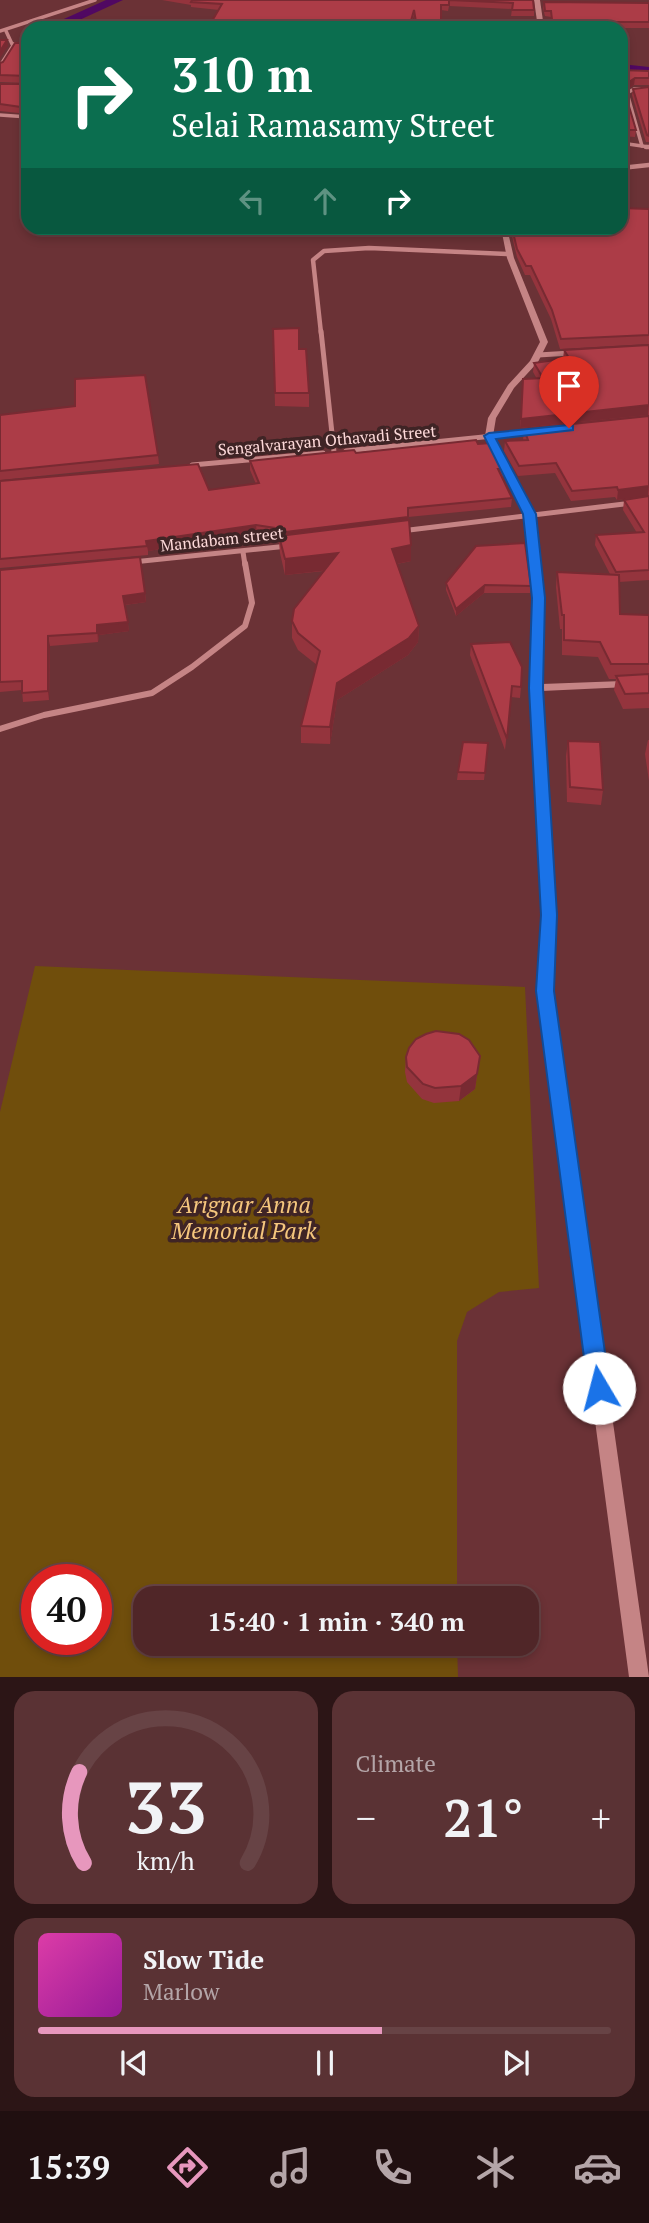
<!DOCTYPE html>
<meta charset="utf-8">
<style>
:root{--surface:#502628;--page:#5a3234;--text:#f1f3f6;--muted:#b4a5a8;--line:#674345;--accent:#e797bd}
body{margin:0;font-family:"PT Serif",serif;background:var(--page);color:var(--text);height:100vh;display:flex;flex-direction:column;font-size:26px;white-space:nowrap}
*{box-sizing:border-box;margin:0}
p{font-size:23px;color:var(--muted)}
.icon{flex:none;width:38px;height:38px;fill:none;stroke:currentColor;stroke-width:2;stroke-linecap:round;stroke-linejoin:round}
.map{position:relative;height:1677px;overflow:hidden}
.drawer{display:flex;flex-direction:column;gap:14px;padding:14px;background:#2c1516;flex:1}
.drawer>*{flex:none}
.top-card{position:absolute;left:21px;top:21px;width:607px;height:214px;border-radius:21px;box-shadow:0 4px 10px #0003,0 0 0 2px var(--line);background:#0b6e4f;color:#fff;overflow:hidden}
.speed{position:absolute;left:21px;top:1564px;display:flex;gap:14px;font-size:35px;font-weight:700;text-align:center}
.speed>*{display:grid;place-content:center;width:91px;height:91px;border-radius:50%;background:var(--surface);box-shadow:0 4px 10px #0003,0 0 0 2px var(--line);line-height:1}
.speed .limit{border:10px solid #d22;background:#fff;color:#111}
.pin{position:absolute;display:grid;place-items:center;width:60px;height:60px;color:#fff;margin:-72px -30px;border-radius:50% 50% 50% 0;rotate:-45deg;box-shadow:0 0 7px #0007}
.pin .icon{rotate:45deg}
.me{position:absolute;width:77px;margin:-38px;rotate:352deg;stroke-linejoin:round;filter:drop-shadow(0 0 5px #0008)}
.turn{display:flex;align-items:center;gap:24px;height:147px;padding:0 35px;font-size:32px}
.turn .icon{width:91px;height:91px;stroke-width:2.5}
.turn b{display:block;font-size:49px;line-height:60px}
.lanes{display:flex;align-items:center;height:66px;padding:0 35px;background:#0003;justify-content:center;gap:35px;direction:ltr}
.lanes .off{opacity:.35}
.big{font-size:52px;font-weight:700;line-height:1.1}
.drawer .card{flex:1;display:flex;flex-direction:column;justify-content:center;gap:10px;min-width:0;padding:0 24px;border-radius:21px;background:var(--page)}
.drawer .dial{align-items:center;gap:0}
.dial svg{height:182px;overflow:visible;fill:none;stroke:var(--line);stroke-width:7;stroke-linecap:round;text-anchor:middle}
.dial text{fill:var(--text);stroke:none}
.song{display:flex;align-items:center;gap:21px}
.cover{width:84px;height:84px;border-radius:10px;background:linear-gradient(135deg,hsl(320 70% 55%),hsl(300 70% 35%))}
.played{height:7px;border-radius:4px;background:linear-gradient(90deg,var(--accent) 60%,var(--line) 60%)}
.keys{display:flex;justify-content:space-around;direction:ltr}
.heat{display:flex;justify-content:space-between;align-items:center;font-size:38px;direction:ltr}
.drawer .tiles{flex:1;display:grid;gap:14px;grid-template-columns:1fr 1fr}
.card:last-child{grid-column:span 2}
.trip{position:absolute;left:133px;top:1586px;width:406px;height:70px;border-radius:21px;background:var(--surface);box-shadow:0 4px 10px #0003,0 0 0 2px var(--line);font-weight:700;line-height:70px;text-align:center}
.dock{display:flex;height:112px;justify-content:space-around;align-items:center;background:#200f10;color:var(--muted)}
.dock .icon{width:49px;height:49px}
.dock .selected{color:var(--accent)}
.dock b{font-size:32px;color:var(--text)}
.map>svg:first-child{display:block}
.green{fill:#704e0c;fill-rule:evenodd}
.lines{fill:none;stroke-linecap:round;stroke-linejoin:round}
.canal{fill:#500862;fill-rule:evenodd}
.minor-far3{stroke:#c58485;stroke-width:3.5}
.minor-far2{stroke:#c58485;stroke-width:4.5}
.minor-far1{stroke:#c58485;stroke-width:5}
.minor{stroke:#c58485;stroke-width:6}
.tertiary{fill:#c58485;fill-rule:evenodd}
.wall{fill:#94343d}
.shaded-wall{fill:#782a32}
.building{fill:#ac3c47;stroke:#782a32;stroke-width:2}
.route{fill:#1a73e8;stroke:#114b97;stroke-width:2}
.labels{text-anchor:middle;stroke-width:7;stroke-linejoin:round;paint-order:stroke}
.far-street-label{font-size:16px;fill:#fdd9d9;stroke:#3f2425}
.near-park-label{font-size:23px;font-style:italic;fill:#f5c67d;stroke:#3f2425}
</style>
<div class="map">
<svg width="649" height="1677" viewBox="0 0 649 1677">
<rect width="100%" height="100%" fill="#6b3236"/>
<path class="green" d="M35,966l490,21 14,301 -40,4 -32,20 -10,29v257h-312v45h312l1,34h-458v-565zM37,1580h59v60h-59z"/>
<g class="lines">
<g class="canal">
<polygon points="106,0 123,0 62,28 44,28"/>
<polygon points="621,64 649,67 649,75 621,72"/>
</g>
<g class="minor-far3">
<polyline points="0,31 95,0"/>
<polyline points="6,31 12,44 28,46"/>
<polyline points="0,66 14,44"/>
<polyline points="0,115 28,117"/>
<polyline points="621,143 649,147"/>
<polyline points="642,146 627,93 634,89 649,89"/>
</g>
<g class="minor-far2">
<polyline points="646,147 649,147"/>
<polyline points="621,168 649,165"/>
<polyline points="321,333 313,260 324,251 369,248 507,254"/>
</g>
<g class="minor-far1">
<polyline points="321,331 334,452"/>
<polyline points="538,355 572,353"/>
<polyline points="346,451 532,432"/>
<polyline points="192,465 323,453"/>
<polyline points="401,531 649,501"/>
<polyline points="243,552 245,565"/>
<polyline points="133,562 288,546"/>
</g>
<polyline class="minor" points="0,729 44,715 152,693 192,667 245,626 252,603 245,563"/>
<g class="tertiary">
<polygon points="534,0 540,0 544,28 538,28"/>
<polygon points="501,228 507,228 514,258 548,342 538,362 514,388 496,418 493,436 535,514 543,598 542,684 649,680 649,686 542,691 555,915 552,991 649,1677 629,1677 538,991 543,915 531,688 533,598 525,514 485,436 488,418 508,385 530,361 540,342 507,258"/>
</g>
</g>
<g class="wall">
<polygon points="162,0 533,0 534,10 534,16 511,16 512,9 449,6 448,11 441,10 441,28 416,28 414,15 410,28 208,28 219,10 191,7 191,5"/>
<polygon points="544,2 649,3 649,28 552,28 551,17 545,16 543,8"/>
<polygon points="28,34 28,42 24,41 23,35"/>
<polygon points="28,43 28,83 0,82 0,63"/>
<polygon points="621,70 649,71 649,85 634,85 625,91 636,130 635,137 621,136"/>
<polygon points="0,84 28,84 28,114 0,111"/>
<polygon points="649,87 649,142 646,142 632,95 633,89"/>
<polygon points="649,209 649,344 560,349 551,319 530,275 525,275 517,257 511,232 511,228 621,228"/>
<polygon points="273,329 299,349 309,393 309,407 275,406"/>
<polygon points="649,345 649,415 520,428 523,379 537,379 533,372 534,363 563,359 564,350"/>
<polygon points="0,415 158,455 159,464 0,480"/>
<polygon points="649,416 649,496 617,500 615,497 571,501 555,473 518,476 504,451 505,441 523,440 524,429"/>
<polygon points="478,444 504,469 503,478 502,478 512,498 511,507 408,517 411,561 397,564 419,626 418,642 408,655 337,700 330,744 301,743 301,726 317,665 298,650 292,638 292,621 324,571 285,575 280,553 279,542 277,542 276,537 257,534 148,551 148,555 0,568 0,481 209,490 256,484 250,470 250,461"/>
<polygon points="649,496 649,580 619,582 620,614 649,615 649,708 623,709 614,690 616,679 609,679 598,657 562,655 562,629 560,629 556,587 557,572 610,574 595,545 596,535 637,533 623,510 624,500"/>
<polygon points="0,570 145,593 146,602 125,605 129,631 99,635 98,642 50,646 49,700 23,702 22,690 0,692"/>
<polygon points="446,583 531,586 530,593 484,593 456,616 446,590"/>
<polygon points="471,644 521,687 520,698 511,697 505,750 470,655"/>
<polygon points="648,740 649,740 649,781 645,754"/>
<polygon points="568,741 603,790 601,805 567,802 566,756"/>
<polygon points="488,743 484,780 457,780 458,772"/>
<polygon points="480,1056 475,1089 459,1101 434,1103 422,1099 407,1082 405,1072 406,1057"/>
</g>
<g class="shaded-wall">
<polygon points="7,40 8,46 0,58 0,51"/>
<polygon points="635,78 634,85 623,93 623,86"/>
<polygon points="649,405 648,415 520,428 521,419"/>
<polygon points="649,486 648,496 617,500 618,490"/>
<polygon points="408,517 408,526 279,536 279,542 277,542 277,533"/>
<polygon points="256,525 257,534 148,551 146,541"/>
<polygon points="411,545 411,561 391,565 392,549"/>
<polygon points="338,553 338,569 285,575 285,559"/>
<polygon points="485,585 484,593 456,616 456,609"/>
<polygon points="145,593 146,602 124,605 123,596"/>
<polygon points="128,622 129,631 99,635 98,642 97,625"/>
<polygon points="419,626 418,642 408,655 337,700 330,744 330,727 337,683"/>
<polygon points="48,636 50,646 49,700 48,691"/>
<polygon points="480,1056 475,1089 459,1101 461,1086"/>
</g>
<g class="building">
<polygon points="192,0 533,0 534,10 512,10 513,3 449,0 449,5 441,5 441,28 417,28 414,10 409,28 208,28 222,4 191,2"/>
<polygon points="544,2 649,3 649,22 614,22 614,28 553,28 551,11 545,11"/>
<polygon points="0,40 7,40 0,51"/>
<polygon points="15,43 28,43 28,76 0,75 0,63 3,62"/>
<polygon points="621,70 649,71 649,78 635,78 623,86 636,130 621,130"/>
<polygon points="0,84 28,84 28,108 0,104"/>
<polygon points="649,87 649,136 647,135 633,89"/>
<polygon points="621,208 649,209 649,335 561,339 552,310 531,266 526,266 517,249 512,228 621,228"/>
<polygon points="299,328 299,349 306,349 309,393 275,393 273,329"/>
<polygon points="649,345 649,405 521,419 523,379 543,378 534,363 569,358 564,350"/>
<polygon points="145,375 158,455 0,471 0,415 75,406 75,379"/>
<polygon points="649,416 649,486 618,490 617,487 572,491 556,463 519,466 505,441 528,440 524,429"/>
<polygon points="476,440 478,444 491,443 504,469 498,469 512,498 408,508 408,517 277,533 275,528 256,525 146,541 147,546 0,559 0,481 198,464 209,490 259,483 250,461 334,452 354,450 356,453"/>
<polygon points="649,496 649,570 616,572 596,535 644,532 624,500"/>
<polygon points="409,520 411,545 392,549 419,626 409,638 337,683 330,727 301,726 320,651 298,633 292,621 294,609 338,553 285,559 279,536"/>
<polygon points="525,543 531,586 485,585 456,609 446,583 476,546"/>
<polygon points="140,557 145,593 123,596 128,622 97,625 97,633 48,636 48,691 22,693 22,681 0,682 0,570"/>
<polygon points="557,572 619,575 620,614 649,615 649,664 611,664 600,642 564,640 564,615 562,615"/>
<polygon points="510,642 522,667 521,687 512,686 507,739 471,644"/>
<polygon points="649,674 649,693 625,694 616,676"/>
<polygon points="568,741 600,742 603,790 570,787"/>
<polygon points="463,742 488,743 485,773 458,772"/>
<polygon points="436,1031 459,1034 469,1040 480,1056 477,1074 461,1086 435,1088 423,1084 407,1067 406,1057 409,1048 416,1039 426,1034"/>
</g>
<polygon class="route" points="569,425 573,426 573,430 496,439 536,514 545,598 543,688 557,915 554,991 610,1388 607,1395 599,1398 591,1395 588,1388 536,991 541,915 529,688 532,598 523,514 484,436 489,433"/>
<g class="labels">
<g class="far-street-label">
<text transform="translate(327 440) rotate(-5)" y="6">Sengalvarayan Othavadi Street</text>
<text transform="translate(222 539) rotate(-6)" y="6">Mandabam street</text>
</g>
<g class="near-park-label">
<text x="244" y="1213">Arignar Anna<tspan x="244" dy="26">Memorial Park</tspan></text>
</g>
</g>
</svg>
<div class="speed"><div class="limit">40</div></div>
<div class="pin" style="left:569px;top:428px;background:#d93025"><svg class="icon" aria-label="arrive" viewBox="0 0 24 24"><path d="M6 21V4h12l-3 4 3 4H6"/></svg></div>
<svg class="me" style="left:599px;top:1388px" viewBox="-20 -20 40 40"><circle r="19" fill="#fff"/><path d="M0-13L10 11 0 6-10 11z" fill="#1a73e8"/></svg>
<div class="trip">15:40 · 1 min · 340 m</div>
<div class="top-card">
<div class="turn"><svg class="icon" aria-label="right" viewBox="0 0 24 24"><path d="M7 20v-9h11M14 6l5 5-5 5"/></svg><div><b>310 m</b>Selai Ramasamy Street</div></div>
<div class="lanes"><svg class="icon off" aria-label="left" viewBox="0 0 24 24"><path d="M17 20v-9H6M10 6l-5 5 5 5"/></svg><svg class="icon off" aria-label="ahead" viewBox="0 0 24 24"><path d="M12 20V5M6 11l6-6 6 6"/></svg><svg class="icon" aria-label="right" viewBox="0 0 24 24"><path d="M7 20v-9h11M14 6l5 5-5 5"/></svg></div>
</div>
</div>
<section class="drawer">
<div class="tiles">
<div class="card dial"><svg viewBox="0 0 100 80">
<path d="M14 69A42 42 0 1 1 86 69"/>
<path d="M14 69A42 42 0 0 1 12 29" stroke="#e797bd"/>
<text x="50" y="56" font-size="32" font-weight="700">33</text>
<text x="50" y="72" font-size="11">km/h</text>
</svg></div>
<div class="card"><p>Climate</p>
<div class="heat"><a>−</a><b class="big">21°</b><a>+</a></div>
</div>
<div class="card">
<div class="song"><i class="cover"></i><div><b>Slow Tide</b><p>Marlow</p></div></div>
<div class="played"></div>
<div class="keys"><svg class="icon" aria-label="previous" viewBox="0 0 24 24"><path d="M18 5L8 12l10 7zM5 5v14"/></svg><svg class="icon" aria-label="pause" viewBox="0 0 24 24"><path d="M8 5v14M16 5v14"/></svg><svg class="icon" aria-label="next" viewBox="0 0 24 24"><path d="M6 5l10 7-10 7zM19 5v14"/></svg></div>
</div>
</div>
</section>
<nav class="dock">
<b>15:39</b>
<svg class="icon selected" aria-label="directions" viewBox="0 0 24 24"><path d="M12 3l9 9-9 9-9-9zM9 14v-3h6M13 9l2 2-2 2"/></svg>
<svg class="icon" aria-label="music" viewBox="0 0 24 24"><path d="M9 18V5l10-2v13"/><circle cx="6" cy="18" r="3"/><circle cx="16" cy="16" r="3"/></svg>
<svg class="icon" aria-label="phone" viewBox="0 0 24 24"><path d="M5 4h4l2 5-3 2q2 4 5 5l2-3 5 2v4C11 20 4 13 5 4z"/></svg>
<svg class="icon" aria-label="climate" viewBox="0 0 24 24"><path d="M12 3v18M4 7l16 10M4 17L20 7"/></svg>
<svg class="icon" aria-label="car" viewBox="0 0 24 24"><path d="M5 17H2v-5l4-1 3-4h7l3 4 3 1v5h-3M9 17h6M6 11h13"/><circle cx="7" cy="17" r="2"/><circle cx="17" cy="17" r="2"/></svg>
</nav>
